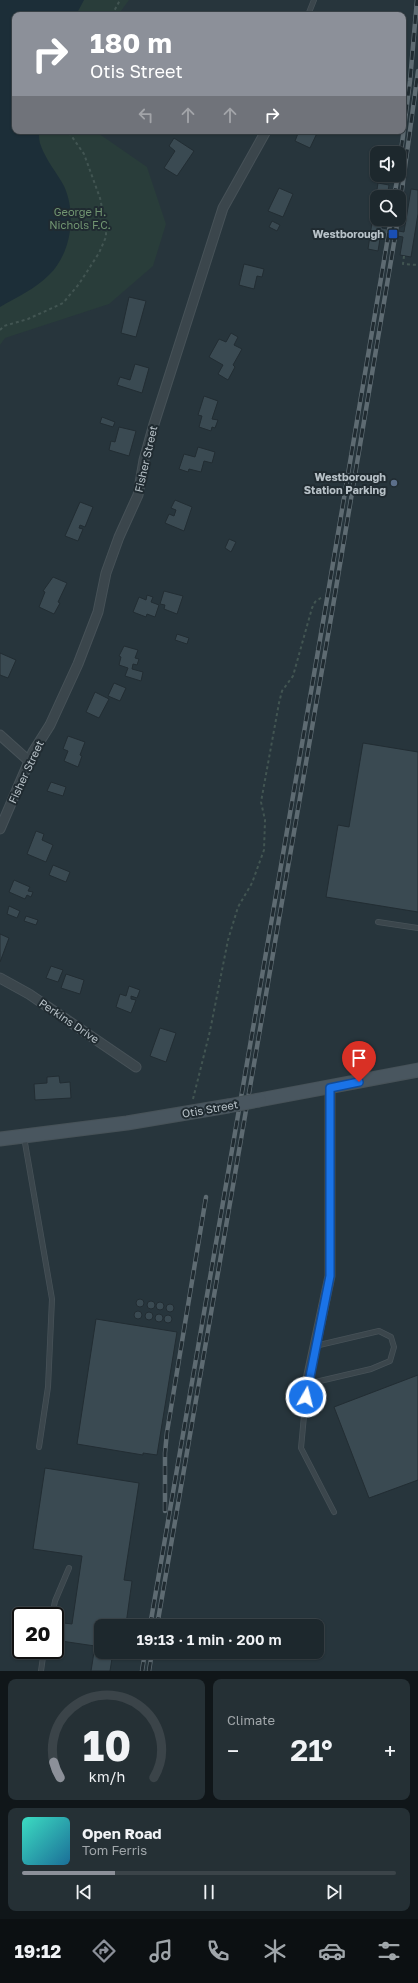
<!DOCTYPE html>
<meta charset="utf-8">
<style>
:root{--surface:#1d282d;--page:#253035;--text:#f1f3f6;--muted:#a0a6aa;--line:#3b4449;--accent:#8c9099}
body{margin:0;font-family:"Golos Text",sans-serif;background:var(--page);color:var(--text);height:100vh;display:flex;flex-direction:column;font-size:15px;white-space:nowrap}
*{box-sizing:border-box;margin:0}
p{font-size:13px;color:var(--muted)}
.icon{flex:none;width:22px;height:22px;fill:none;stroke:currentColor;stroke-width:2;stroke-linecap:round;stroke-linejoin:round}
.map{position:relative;height:1671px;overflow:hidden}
.panel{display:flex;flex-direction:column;gap:8px;padding:8px;background:#101619;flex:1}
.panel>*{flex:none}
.guide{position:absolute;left:12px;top:12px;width:394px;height:122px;border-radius:8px;box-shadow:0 1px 3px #0004,0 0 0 1px var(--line);background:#8c9099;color:#fff;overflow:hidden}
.controls{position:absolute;left:370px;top:146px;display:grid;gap:8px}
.controls a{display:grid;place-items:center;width:36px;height:36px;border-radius:8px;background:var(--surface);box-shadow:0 1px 3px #0004,0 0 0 1px var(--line);font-size:20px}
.speed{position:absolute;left:12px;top:1607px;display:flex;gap:8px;font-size:20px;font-weight:700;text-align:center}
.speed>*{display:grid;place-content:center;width:52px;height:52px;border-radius:50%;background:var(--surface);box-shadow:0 1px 3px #0004,0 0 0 1px var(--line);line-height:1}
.speed .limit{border:2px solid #111;border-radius:6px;background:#fff;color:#111}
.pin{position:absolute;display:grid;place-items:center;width:34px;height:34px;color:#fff;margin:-41px -17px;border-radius:50% 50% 50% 0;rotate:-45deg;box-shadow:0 0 4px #0007}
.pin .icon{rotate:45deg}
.me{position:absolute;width:44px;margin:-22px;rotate:8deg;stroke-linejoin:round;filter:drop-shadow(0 0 3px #0008)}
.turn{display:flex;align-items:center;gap:14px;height:84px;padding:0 12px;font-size:18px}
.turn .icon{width:52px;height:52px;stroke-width:2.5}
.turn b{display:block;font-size:28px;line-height:34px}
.lanes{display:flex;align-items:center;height:38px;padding:0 12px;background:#0003;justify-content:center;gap:20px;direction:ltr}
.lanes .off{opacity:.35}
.big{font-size:30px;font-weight:600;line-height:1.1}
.panel .tile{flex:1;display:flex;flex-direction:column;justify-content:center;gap:6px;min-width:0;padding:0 14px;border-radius:8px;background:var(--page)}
.panel .dial{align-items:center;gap:0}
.dial svg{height:104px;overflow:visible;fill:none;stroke:var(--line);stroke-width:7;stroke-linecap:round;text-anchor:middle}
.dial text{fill:var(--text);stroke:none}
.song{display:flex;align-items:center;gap:12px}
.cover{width:48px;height:48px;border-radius:6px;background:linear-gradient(135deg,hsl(170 70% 55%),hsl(200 70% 35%))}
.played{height:4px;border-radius:2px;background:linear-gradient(90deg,var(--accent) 25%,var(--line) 25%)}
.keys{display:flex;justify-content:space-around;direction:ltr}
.heat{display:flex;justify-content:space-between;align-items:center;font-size:22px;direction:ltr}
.panel .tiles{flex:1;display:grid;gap:8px;grid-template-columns:1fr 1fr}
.tile:last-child{grid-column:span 2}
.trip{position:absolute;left:94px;top:1619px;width:230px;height:40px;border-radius:8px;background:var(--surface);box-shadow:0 1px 3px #0004,0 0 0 1px var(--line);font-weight:600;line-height:40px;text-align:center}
.menu{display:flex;height:64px;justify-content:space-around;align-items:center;background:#0c1012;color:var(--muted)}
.menu .icon{width:28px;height:28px}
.menu .active{color:var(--accent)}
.menu b{font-size:18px;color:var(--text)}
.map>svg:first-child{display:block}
.green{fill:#293d3a}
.water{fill:#1c2e38}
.building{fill:#3a4a52;stroke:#222d33}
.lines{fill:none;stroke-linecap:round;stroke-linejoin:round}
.service-casing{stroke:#475258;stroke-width:6}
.minor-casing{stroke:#475258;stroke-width:11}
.secondary-casing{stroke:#475258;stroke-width:15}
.path{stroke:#425552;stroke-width:2;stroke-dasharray:3 3;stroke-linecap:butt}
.service{stroke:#3b464c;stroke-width:4.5}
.minor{stroke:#3b464c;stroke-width:9}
.secondary{stroke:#49565f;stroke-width:13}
.rail-casing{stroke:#5e6b72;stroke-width:4.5}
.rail{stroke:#202b31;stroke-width:3;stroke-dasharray:9;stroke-linecap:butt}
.secondary-bridge-casing{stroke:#475258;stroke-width:15;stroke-linecap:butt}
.secondary-bridge{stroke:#49565f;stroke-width:13}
.route-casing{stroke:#114b97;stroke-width:10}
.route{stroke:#1a73e8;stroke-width:7}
.transit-dot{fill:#1a4fb4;stroke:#202b31;stroke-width:1.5}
.service-dot{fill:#5c6f8a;stroke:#202b31;stroke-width:1.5}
.labels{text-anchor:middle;stroke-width:4;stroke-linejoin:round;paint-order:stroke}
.park-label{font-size:11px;fill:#719571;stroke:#202b31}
.poi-label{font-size:11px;font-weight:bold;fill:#b7c1c7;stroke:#202b31;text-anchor:end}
.street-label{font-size:11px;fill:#b7c1c7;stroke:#202b31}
</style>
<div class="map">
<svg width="418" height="1671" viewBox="0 0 418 1671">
<rect width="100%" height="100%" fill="#27353c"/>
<polygon class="green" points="0,0 129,0 118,15 15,15 15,131 95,131 147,167 166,224 153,266 109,304 5,338 0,345"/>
<path class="water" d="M0,0h84l-8,15h-61v116h24c0,5 0,11 2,15 5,14 16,27 23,40 13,28 7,68 -15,89 -14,14 -32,22 -49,32z"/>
<g class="building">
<polygon points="299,131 318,131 310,148 295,141"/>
<polygon points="174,138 194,151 177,176 164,168 175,151 169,146"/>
<polygon points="378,183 389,185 387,197 377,197 377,219 384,219 382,228 404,232 411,189 418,190 418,214 411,257 400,255 403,237 381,233 378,251 368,249"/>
<polygon points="279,188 293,194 283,217 268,211"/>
<polygon points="272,221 280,225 277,231 269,227"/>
<polygon points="244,264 264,269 262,277 257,276 254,289 239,285"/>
<polygon points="129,297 146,301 136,337 121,333"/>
<polygon points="231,333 238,337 234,345 242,349 233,365 235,367 228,380 218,374 223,365 209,357 219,339 226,342"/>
<polygon points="135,364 149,368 142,393 117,385 120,377 130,380"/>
<polygon points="204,396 218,401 212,419 218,420 215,428 212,427 211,431 199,427 202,416 198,415"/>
<polygon points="102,417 115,422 113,427 100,423"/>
<polygon points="119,427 136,431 129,456 109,450 111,441 115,442"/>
<polygon points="198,447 215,452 212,463 204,461 201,472 189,469 188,472 179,469 184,454 195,457"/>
<polygon points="175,500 192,507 184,531 165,523 169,514 174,516 176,510 171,508"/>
<polygon points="80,502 93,507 85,527 80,525 79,528 83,529 78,541 65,536"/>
<polygon points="229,539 236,542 231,552 225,548"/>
<polygon points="53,577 67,583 58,602 60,603 54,614 39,607 45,592 43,591"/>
<polygon points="164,591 183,596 177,614 164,609 165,605 160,604"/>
<polygon points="147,595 153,597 151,602 159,605 155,617 147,614 146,617 133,612 139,597 146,600"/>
<polygon points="177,634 189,638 187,644 175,640"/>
<polygon points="124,646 138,650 135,658 139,659 137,665 133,664 132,669 143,672 141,681 125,676 128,668 119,665 121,657 119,656"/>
<polygon points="0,653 16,660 8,678 0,675"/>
<polygon points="114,683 126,688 120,701 108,696"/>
<polygon points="95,692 109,699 99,718 86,712"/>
<polygon points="68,736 85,742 80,755 82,756 78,767 64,761 68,751 63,749"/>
<polygon points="363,743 418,752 418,912 326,897 338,825 349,827"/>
<polygon points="51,782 66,787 63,796 47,791"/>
<polygon points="36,831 44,834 42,840 53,845 46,862 27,854"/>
<polygon points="53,865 70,872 66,882 49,875"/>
<polygon points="14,880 30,887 28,891 33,892 31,897 27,895 25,899 9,892"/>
<polygon points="9,906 20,911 17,918 7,914"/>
<polygon points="26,916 38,920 36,925 24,921"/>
<polygon points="0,934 9,938 0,962"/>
<polygon points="51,966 63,970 58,982 46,978"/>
<polygon points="66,974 84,980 80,994 61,988"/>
<polygon points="129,986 140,990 137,998 131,996 131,999 136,1000 131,1013 116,1007 120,994 126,996"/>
<polygon points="160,1028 176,1033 166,1062 150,1056"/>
<polygon points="59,1076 60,1083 70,1082 71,1098 35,1100 34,1084 47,1083 47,1077"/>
<circle cx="140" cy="1303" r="4"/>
<circle cx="151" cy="1305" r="4"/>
<circle cx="160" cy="1306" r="4"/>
<circle cx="170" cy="1308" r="4"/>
<circle cx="138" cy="1315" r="4"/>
<circle cx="149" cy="1316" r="4"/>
<circle cx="159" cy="1318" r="4"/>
<circle cx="168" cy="1319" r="4"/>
<polygon points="96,1319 177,1332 157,1455 143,1453 143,1455 77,1444"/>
<polygon points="418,1375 418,1480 369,1498 334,1407"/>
<polygon points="45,1468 139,1483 124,1580 132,1581 126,1624 118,1622 117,1626 101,1626 101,1652 113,1652 110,1671 91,1671 95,1646 61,1641 64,1623 72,1624 82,1556 33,1549"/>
</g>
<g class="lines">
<g class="service-casing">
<g id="service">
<polyline points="308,15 314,0"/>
<polyline points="378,922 418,928"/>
<polyline points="24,1137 52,1299 48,1387 39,1447"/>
<polyline points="315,1346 379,1331 391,1337 394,1347 390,1361 371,1369 307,1384 301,1448 334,1512"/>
<polyline points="52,1616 55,1601 69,1568"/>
<polyline points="41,1671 44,1650"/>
</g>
</g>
<g class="minor-casing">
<g id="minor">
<polyline points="0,735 29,761"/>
<polyline points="0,829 33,752 50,725 78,664 98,612 106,573 119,537 138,495 144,460 154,424 223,208 266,131"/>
<polyline points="0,978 29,994 136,1067"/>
<polyline points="307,1384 330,1276 330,1088"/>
</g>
</g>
<g class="secondary-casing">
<g id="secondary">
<polyline points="259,1100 418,1070"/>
<polyline points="0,1139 127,1123 228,1106"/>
</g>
</g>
<g class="path">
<polyline points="112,15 120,0"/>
<polyline points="404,256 403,264 418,265"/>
<polyline points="0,330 4,326 28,319 63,303 79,284 99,253 106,237 106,227 100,198 84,154 68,131"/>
<polyline points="193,1099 210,1031 228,940 238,907 252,883 264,850 265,820 261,802 279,703 282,691 293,676 312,608 315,602 322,597"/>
</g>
<use href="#service" class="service"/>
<use href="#minor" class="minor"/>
<use href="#secondary" class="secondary"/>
<g class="rail-casing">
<g id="rail">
<polyline points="399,167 410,81 417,0"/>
<polyline points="394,197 398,175"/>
<polyline points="399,212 418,71"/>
<polyline points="165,1511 165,1453 167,1432 206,1197"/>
<polyline points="150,1626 328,593 391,219"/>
<polyline points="157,1626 332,612 398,219"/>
<polyline points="142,1671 145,1652"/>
<polyline points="149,1671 152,1652"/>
</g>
</g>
<use href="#rail" class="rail"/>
<g class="secondary-bridge-casing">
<polyline id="secondary-bridge" points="228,1106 259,1100"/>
</g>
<use href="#secondary-bridge" class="secondary-bridge"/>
</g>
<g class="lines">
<g class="route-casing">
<polyline id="route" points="306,1397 330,1276 330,1088 359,1082"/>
</g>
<use href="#route" class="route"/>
</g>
<rect class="transit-dot" x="388" y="229" width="10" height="10" rx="2"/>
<circle class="service-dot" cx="394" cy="483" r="4"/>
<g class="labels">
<g class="park-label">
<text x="80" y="216">George H.<tspan x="80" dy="13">Nichols F.C.</tspan></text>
</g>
<g class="poi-label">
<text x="384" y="238">Westborough</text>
<text x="386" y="481">Westborough<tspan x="386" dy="13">Station Parking</tspan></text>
</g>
<g class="street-label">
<text transform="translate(146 459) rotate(-77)" y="4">Fisher Street</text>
<text transform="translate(26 772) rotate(-65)" y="4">Fisher Street</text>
<text transform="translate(69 1021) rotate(34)" y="4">Perkins Drive</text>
<text transform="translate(210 1109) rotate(-10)" y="4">Otis Street</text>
</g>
</g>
</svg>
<div class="controls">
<a><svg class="icon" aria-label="sound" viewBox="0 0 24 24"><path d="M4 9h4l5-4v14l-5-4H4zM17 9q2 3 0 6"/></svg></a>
<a><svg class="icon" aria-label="search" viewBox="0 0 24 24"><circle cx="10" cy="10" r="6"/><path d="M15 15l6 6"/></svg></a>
</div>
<div class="speed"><div class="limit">20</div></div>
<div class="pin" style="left:359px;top:1082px;background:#d93025"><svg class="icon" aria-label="arrive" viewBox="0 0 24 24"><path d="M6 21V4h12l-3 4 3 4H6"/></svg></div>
<svg class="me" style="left:306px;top:1397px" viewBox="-20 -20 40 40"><circle r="17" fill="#1a73e8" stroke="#fff" stroke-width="3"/><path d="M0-11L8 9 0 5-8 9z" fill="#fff"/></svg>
<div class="trip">19:13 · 1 min · 200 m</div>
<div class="guide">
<div class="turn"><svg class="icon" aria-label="right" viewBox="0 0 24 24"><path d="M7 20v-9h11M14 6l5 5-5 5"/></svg><div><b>180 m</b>Otis Street</div></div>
<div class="lanes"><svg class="icon off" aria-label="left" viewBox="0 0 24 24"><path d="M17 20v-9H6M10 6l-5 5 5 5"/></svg><svg class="icon off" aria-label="ahead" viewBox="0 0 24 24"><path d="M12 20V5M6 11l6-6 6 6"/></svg><svg class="icon off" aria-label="ahead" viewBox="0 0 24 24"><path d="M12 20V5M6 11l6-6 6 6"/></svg><svg class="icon" aria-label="right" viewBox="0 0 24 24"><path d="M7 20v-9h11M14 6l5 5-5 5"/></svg></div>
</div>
</div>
<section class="panel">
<div class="tiles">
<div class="tile dial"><svg viewBox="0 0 100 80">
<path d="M14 69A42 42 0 1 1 86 69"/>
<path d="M14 69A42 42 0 0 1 9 57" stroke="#8c9099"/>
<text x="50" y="56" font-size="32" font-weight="700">10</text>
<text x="50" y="72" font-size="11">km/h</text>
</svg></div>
<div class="tile"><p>Climate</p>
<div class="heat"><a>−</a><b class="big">21°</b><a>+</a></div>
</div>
<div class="tile">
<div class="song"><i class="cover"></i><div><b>Open Road</b><p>Tom Ferris</p></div></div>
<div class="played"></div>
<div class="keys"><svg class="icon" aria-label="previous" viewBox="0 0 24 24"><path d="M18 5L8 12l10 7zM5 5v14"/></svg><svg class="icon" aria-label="pause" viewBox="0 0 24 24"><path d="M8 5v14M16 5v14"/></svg><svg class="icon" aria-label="next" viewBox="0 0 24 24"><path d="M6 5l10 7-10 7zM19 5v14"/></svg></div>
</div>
</div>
</section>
<nav class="menu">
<b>19:12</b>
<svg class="icon active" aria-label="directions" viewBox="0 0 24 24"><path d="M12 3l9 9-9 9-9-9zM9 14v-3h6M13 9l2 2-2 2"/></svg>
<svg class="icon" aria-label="music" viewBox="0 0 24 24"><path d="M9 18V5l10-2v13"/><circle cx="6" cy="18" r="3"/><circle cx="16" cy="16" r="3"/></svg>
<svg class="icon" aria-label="phone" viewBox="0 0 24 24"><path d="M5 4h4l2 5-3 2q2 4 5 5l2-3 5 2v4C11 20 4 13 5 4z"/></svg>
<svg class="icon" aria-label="climate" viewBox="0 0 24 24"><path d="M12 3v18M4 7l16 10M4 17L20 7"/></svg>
<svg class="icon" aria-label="car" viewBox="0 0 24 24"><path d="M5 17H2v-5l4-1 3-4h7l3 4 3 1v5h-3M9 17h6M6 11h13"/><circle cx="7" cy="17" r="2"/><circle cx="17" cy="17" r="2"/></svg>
<svg class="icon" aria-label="filters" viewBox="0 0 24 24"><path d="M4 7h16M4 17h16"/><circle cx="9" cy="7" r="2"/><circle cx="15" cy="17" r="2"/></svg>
</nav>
